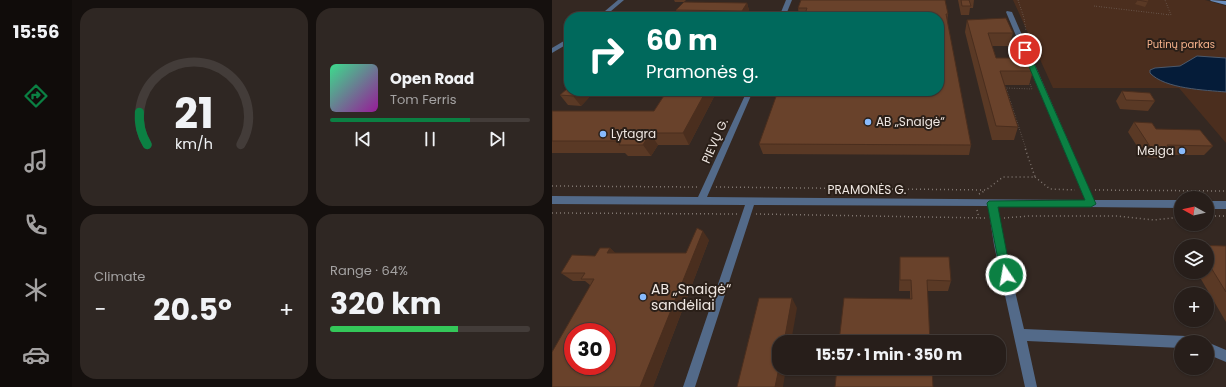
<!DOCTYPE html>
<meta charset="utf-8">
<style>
:root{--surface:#271e1a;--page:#2f2723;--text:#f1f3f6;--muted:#a4a2a2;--line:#433c39;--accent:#0b8043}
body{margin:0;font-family:Poppins,sans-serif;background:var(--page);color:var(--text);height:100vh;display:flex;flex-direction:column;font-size:15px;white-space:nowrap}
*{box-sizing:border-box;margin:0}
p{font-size:13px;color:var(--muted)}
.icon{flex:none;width:22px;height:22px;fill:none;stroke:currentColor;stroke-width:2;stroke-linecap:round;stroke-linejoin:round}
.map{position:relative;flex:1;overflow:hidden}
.details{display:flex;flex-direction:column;gap:8px;padding:8px;background:#15100e;width:480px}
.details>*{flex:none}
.guide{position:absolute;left:12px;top:12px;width:380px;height:84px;border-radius:16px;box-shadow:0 1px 3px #0004,0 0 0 1px var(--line);background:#00695c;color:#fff;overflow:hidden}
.needle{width:26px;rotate:278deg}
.fabs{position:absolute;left:622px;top:191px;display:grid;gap:8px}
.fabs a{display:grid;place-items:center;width:40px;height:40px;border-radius:50%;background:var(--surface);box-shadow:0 1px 3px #0004,0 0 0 1px var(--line);font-size:20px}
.speed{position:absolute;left:12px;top:323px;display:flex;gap:8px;font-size:20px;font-weight:700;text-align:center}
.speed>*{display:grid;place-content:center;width:52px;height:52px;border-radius:50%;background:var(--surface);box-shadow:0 1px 3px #0004,0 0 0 1px var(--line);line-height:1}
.speed .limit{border:6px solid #d22;background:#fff;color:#111}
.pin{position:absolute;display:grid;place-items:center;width:34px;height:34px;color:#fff;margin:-17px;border:2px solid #fff;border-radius:50%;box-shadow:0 1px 4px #0007}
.me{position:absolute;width:44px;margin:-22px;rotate:348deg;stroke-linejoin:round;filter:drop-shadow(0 0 3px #0008)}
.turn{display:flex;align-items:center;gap:14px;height:84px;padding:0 16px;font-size:18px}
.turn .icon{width:52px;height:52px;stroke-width:2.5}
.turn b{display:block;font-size:28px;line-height:34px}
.big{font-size:30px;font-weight:700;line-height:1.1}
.details .widget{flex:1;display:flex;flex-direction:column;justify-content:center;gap:6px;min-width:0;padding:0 14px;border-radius:16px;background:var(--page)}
.details .dial{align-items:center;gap:0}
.dial svg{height:104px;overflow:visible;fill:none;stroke:var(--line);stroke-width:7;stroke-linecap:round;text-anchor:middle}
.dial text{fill:var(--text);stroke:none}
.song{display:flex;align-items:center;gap:12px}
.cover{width:48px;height:48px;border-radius:6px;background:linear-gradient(135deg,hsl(150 70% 55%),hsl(300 70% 35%))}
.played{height:4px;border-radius:2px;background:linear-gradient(90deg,var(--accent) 70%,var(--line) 70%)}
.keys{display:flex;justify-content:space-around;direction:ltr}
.heat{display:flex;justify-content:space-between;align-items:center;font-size:22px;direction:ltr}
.charge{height:6px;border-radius:3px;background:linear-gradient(90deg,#34c759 64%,var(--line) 0)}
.details .tiles{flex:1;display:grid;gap:8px;grid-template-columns:repeat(2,1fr)}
.trip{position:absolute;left:220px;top:335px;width:234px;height:40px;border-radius:16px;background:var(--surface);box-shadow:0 1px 3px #0004,0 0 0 1px var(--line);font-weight:700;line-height:40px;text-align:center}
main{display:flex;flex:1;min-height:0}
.menu{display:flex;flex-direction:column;width:72px;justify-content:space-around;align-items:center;background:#100c0a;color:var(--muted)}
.menu .icon{width:28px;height:28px}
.menu .current{color:var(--accent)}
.menu b{font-size:18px;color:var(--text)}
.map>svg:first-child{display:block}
.green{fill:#4b2e1e}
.water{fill:#051c39;stroke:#4b596c}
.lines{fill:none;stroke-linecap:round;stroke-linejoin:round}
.path-far1{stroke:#817771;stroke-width:1;stroke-dasharray:0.5 2;stroke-linecap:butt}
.path{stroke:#817771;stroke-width:1.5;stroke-dasharray:1 3;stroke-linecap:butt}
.minor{fill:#536a89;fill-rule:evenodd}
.secondary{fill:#688dbd;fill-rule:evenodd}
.wall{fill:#5a3925}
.shaded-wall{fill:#4a2e1e}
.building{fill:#69422b;stroke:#4a2e1e;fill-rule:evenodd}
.route{fill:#0b8043;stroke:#07532c}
.poi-dot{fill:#88bafc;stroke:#2a1f18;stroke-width:1.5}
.labels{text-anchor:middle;stroke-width:4;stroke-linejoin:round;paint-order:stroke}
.far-park-label{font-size:10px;fill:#f6b28c;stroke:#2a1f18}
.poi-label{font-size:12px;fill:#efe7e2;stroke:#2a1f18;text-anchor:start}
.street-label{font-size:12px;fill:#efe7e2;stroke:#2a1f18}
.near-poi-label{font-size:14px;fill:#efe7e2;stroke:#2a1f18;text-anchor:start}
</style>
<main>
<nav class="menu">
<b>15:56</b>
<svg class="icon current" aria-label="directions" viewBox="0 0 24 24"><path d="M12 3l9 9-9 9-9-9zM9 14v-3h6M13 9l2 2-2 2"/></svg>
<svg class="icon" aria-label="music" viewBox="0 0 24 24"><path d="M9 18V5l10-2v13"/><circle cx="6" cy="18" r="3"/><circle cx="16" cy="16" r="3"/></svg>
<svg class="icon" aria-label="phone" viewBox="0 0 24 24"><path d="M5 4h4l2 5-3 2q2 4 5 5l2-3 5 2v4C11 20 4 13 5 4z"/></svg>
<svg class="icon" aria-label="climate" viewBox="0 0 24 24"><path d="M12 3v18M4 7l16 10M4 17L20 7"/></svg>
<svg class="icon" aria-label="car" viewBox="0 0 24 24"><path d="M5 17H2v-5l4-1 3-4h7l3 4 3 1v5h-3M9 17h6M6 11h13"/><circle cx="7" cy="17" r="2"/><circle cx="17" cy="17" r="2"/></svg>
</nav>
<section class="details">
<div class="tiles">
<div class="widget dial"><svg viewBox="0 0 100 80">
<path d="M14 69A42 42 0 1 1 86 69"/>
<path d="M14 69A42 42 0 0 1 8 44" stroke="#0b8043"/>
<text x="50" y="56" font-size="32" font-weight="700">21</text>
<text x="50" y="72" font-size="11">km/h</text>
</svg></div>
<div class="widget">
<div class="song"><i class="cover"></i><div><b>Open Road</b><p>Tom Ferris</p></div></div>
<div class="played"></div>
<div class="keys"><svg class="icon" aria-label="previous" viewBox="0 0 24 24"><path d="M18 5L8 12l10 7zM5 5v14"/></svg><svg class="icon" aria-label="pause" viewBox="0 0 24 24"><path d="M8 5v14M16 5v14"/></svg><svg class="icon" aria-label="next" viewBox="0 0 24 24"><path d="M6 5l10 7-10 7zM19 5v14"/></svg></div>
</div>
<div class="widget"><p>Climate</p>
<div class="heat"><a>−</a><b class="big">20.5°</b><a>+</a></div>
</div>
<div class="widget"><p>Range · 64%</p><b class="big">320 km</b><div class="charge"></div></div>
</div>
</section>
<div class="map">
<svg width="674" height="387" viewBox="0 0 674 387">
<rect width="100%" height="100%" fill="#342822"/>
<polygon class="green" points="461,0 653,0 674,6 674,143 627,88 501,88"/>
<path class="water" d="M645,56l29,2v34c-21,-2 -61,-3 -76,-19v-3l5,-2 25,-2z"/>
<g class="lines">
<g class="path-far1">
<polyline points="466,0 472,18 474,31"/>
<polyline points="542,6 619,15 613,0"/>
<polyline points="474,149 454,88 480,89 477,81"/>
</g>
<g class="path">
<polyline points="483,177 498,189 523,190"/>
<polyline points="0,186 146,187"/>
<polyline points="164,187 434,190 451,177 483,177 473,148"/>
<polyline points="543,190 674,191"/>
<polyline points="427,194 434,190"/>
<polyline points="425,210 427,218"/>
<polyline points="0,213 186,214"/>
<polyline points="204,214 434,218"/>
<polyline points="655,216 674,216"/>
<polyline points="452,218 477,216 565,216 602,220 629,217"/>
</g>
<g class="minor">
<polygon points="66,0 72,0 52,17 46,17"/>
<polygon points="234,0 240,0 233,17 227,17"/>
<polygon points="455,11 460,12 542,200 629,200 629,208 445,206 452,245 472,329 634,336 638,338 640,342 629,342 629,348 475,341 485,387 473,387 442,245 436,206 202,205 143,387 131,387 193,205 0,204 0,196 146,197 195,91 201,91 155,197 533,200 454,12"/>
<polygon points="17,38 17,43 0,53 0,48"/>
<rect x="655" y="201" width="19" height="8"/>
<polygon points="655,342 674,350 674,362 655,354"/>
</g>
<polygon class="secondary" points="658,0 674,1 674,5 659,1"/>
</g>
<g class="wall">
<polygon points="122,0 134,0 132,2 123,2"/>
<polygon points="249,0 396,14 395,22 419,145 417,155 211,154 207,144 387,17 247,17 246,8"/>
<polygon points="406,0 422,0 421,8 418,8 417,15 409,15"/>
<polygon points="586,0 597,0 593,7 583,4"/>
<polygon points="195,3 198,14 196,17 127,17 124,10"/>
<polygon points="415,20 461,33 457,46 440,46 444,58 481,71 477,85 453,85 466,127 462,140 440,140 413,32"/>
<polygon points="17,91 43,91 29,106 16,105 8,95"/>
<polygon points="115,91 165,91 137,145 106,145 99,156 76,156 73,153 0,153 0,111 102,111"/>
<polygon points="570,91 603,101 596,111 568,109 564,101"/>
<polygon points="582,122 604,129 661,146 652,155 612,155 610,158 592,157 576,132"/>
<polygon points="157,240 101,387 0,387 38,285 33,281 21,281 9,273 58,248 63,253 134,253"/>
<polygon points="639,245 674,246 674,322 646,274 640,274 638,272 655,272 655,246 638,246"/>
<polygon points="348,257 399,281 396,291 375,291 378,342 358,299 358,291 347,291"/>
</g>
<g class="shaded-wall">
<polygon points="195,3 198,14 196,17 191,17 190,11"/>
<polygon points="26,91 43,91 29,106 21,96"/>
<polygon points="154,91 165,91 137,145 131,133"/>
<polygon points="98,133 106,145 99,156 91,145"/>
<polygon points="151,231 157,240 101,387 88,387"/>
<polygon points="58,248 68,257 55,253"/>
<polygon points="240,298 245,308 239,342 232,342"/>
<polygon points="227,368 234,368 231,387 223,387"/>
</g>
<g class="building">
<polygon points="249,0 393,0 396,14 394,14 419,145 207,144 226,91 387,91 387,17 252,17 255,8 246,8"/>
<polygon points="409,0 417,0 419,6 410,6"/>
<polygon points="586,0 597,0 596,2"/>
<polygon points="132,2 195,3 190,11 124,10"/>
<polygon points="454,18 461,33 436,33 444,58 475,58 481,71 448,71 466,127 444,126 415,20"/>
<polygon points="17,87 17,91 26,91 21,96 8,95"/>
<polygon points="115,91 154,91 131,133 98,133 91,145 67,145 69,141 0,141 0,111 102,111"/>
<polygon points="570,91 598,93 603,101 574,100"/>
<polygon points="582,122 600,123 604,129 648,130 661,146 615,145 617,148 599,148"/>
<path d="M145,228l6,3 -63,156h-88v-35l42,-73h-13l4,-6h-24l11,-18 23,1 5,-8h10l-3,5h79zM21,332h34v34h-34z"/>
<polygon points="639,245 674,246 674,292 658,266 655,266 655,246 639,246"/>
<polygon points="348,257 397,257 399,281 375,280 378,342 287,342 292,298 360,299 359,280 348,280"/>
<polygon points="207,298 240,298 232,342 227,342 227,368 223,387 185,387"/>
<polygon points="285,368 380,368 381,387 283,387"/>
</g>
<polygon class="route" points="473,48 476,50 544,204 539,207 446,207 459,275 458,278 454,280 450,278 449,275 435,203 437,201 533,200 470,50"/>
<g class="poi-dot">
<circle cx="316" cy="122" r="4"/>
<circle cx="51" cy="134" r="4"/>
<circle cx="630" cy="151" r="4"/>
<circle cx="91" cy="297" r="4"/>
</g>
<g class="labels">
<g class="far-park-label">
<text x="629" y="48">Putinų parkas</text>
</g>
<g class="poi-label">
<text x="324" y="126">AB „Snaigė“</text>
<text x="59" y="138">Lytagra</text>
<text x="622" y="155" text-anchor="end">Melga</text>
</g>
<g class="street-label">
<text transform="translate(163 141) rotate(-66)" y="4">PIEVŲ G.</text>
<text x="315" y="194">PRAMONĖS G.</text>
</g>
<g class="near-poi-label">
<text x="99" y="294">AB „Snaigė“<tspan x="99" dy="16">sandėliai</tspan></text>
</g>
</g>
</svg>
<div class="fabs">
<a><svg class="needle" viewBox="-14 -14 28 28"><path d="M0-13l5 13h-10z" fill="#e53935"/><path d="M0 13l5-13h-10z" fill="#a4a2a2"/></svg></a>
<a><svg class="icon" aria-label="layers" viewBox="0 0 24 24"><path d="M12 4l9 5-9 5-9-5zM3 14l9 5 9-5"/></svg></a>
<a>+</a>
<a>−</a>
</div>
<div class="speed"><div class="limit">30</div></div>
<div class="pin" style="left:473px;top:50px;background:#d93025"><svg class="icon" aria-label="arrive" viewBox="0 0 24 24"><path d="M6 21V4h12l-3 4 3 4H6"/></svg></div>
<svg class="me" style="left:454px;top:275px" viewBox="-20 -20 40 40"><circle r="17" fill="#0b8043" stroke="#fff" stroke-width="3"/><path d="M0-11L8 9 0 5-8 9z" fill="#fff"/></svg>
<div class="trip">15:57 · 1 min · 350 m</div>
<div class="guide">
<div class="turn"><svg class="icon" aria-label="right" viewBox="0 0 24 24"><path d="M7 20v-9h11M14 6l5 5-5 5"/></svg><div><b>60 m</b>Pramonės g.</div></div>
</div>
</div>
</main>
